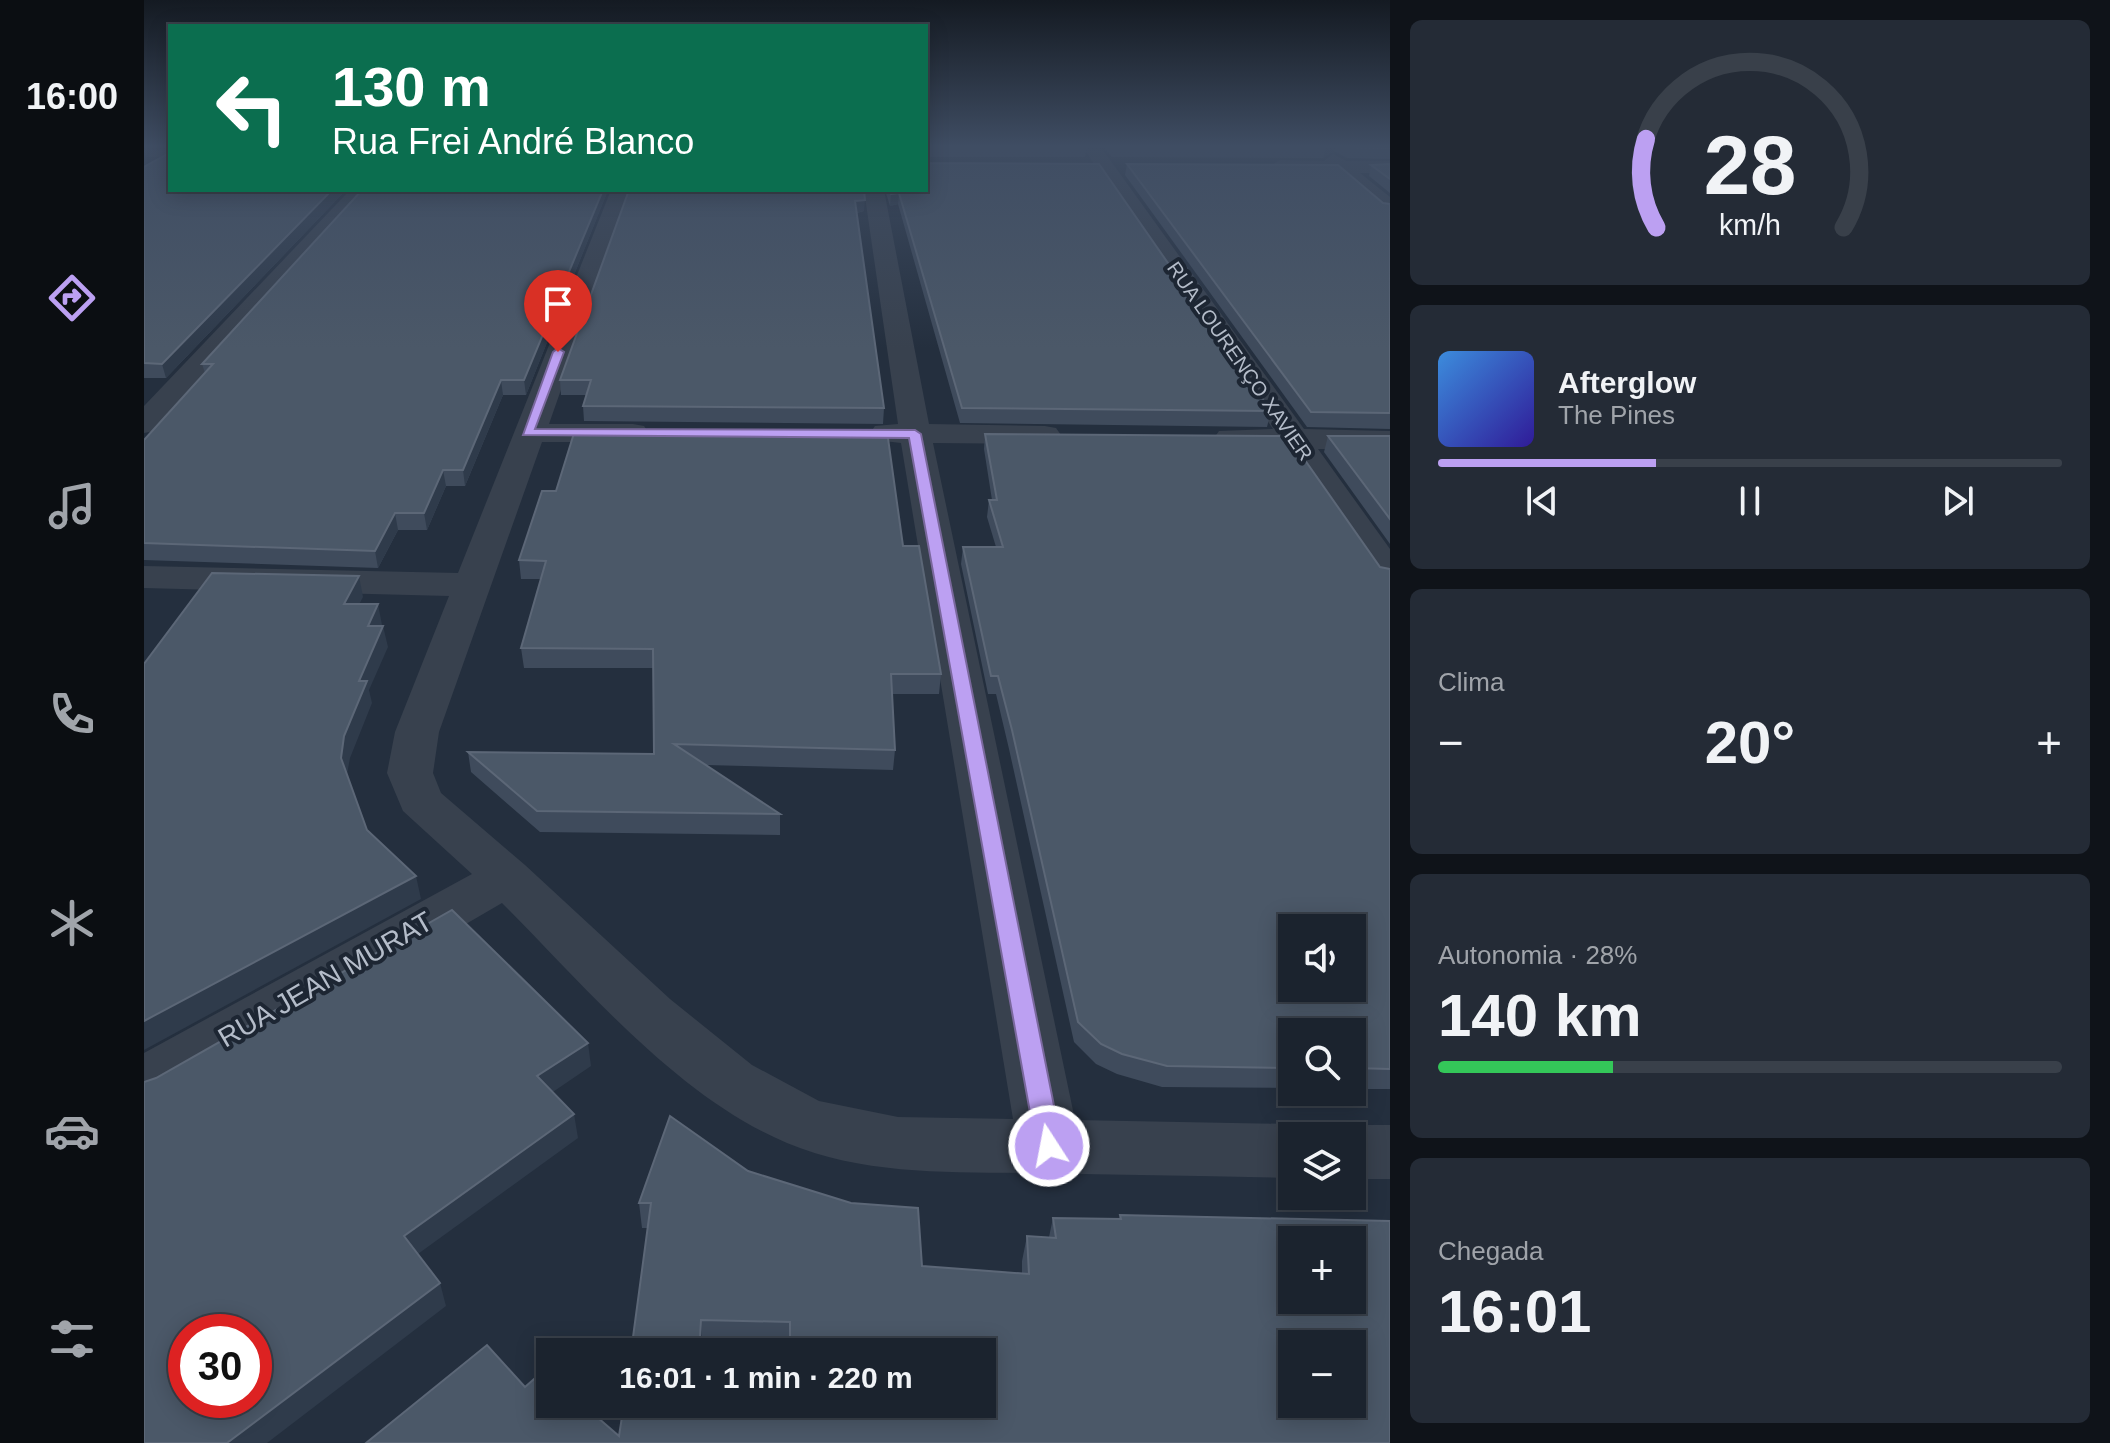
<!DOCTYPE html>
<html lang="pt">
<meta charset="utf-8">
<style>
:root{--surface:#1b232e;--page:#242b36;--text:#f1f3f6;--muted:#a0a4aa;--line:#39404a;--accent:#bca0f2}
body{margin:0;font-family:Helvetica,sans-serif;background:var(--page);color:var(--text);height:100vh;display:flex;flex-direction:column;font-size:30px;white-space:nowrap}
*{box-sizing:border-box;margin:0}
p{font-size:26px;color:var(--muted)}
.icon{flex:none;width:44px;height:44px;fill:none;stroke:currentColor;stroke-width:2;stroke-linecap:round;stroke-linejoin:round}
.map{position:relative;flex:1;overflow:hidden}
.sheet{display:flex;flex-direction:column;gap:20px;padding:20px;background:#0f1319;width:720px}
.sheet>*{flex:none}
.hud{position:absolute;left:24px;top:24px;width:760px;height:168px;border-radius:0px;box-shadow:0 4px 20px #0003,0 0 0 2px var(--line);background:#0b6e4f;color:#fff;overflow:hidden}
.buttons{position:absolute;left:1134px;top:914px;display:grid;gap:16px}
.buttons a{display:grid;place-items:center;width:88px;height:88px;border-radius:0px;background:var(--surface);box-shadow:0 4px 20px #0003,0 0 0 2px var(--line);font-size:40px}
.speed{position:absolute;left:24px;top:1314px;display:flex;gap:16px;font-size:40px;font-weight:700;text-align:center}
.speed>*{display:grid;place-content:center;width:104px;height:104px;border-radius:50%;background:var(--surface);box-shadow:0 4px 20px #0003,0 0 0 2px var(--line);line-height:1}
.speed .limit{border:12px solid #d22;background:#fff;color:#111}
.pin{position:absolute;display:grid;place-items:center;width:68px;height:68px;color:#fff;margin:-82px -34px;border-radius:50% 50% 50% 0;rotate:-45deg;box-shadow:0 0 8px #0007}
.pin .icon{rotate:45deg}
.me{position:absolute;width:88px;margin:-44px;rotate:349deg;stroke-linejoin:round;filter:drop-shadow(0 0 6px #0008)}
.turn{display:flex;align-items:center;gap:28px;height:168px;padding:0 32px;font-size:36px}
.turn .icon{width:104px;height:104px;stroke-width:2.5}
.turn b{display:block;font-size:56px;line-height:68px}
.big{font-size:60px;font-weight:600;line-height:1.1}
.sheet .card{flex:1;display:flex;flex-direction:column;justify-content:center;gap:12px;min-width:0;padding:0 28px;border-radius:12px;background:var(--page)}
.sheet .dial{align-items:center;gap:0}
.dial svg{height:208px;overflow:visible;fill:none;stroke:var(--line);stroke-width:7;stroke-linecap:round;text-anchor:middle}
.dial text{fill:var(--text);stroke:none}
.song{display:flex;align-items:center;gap:24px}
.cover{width:96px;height:96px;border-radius:12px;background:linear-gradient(135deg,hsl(210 70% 55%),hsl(250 70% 35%))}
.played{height:8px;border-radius:4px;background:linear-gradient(90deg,var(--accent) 35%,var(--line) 35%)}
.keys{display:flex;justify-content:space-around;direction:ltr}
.heat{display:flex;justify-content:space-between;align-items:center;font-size:44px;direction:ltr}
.charge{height:12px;border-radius:6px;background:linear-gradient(90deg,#34c759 28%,var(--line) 0)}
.trip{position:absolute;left:392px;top:1338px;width:460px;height:80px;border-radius:0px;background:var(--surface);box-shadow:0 4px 20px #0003,0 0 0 2px var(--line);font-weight:600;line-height:80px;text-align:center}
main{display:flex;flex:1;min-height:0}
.tab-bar{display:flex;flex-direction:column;width:144px;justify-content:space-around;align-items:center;background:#0b0e12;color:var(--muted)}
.tab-bar .icon{width:56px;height:56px}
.tab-bar .on{color:var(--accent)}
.tab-bar b{font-size:36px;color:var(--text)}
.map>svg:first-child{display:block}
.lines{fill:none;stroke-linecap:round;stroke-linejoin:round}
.minor{fill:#38414e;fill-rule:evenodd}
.wall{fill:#3f4b5c}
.shaded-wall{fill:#2f3b4b}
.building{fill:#4b5868;stroke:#5c6777;stroke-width:2;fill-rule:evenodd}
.route{fill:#bca0f2;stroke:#7a689d;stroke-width:2}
.labels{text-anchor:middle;stroke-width:8;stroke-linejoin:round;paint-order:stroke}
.far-street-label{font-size:20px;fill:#b4bcc9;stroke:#1d2633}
.near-street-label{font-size:28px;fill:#b4bcc9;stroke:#1d2633}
</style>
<main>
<nav class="tab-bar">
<b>16:00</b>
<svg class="icon on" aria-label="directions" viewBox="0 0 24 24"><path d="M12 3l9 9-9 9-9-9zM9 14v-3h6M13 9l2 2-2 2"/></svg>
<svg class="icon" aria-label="music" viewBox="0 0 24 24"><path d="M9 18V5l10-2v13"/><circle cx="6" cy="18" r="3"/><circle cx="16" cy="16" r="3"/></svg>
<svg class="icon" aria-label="phone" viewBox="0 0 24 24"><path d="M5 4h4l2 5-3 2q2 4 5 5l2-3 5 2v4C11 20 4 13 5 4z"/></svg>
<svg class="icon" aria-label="climate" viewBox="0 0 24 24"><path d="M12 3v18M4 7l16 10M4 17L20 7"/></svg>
<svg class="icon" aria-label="car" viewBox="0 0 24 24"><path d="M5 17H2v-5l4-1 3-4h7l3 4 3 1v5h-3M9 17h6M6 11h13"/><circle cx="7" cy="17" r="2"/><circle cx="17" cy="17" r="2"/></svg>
<svg class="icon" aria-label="filters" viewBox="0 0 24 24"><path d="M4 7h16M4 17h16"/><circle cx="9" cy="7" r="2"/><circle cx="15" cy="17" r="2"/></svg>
</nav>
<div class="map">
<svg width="1246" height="1443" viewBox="0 0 1246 1443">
<rect width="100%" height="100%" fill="#242f3e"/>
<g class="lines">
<g class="minor">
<rect x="0" y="146" width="26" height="11"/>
<polygon points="938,146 956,146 1160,429 1246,431 1246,449 1174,449 1246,549 1246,586 1233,583 1142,448 1075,445 1070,438 1075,431 1129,429"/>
<polygon points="1189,154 1202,161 1246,161 1246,173 1216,173 1246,197 1246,214 1238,213 1192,172 1136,172 1126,166 1136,160 1180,161"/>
<polygon points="206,190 227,190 11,431 0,433 0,406"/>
<path d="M467,190h20l-82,234h84l11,2 5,7 -5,7 -11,2h-91l-103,290 -6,41 8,20 84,72 145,134 82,66 67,36 79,16 115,2 -112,-676 -26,-3 -5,-7 5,-7 23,-2 -34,-234h20l45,234 116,2 11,2 5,7 -5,7 -11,2 -112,-1 142,677 217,4 22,8 2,4h-24v42c-85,-2 -169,-3 -254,-5 -84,-1 -172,3 -251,-30 -110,-46 -202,-157 -285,-240l-337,196 -21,7v-53l328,-179 -69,-63 -16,-38 8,-41 54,-136 -305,-8v-22l314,7z"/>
<polygon points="1208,1125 1246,1125 1246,1179 1208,1179 1208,1136 1184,1136"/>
</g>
</g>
<g class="wall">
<polygon points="782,146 943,146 941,157 782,157"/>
<polygon points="958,146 1246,146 1246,159 1203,158 1190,151 1179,158 968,157"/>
<polygon points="783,163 1127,411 1123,427 816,423 754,204 746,206 741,190 782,190"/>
<polygon points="983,164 1246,204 1246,429 1163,427 981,175"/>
<polygon points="1246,164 1246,193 1225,176 1227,165"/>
<polygon points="0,167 26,190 202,190 22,378 0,378"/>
<polygon points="464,190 382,395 359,395 321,486 302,486 283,530 254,530 234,568 0,560 0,440 61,373 58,364"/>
<polygon points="485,190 720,211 713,213 740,408 739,424 440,421 439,406 442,395 417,395 416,380"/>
<polygon points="841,434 1236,567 1246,569 1246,1089 1208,1089 1208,1032 1148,1032 1148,1088 1018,1087 973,1074 952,1064 930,1042 865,749 852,694 844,694 817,564 819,547 852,547 843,517 845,500 848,500 840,449"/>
<polygon points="1184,436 1246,436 1246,544 1180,452"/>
<polygon points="759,546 797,674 795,694 748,694 751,750 749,770 562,765 636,814 636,835 396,832 327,772 324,752 510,754 509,668 380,668 377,648 397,579 377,579 375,560"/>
<polygon points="604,1171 778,1266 878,1273 878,1261 883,1236 905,1237 909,1218 975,1219 976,1215 1246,1443 222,1443 381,1387 475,1436 480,1404 555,1404 554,1410 645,1413 646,1346 558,1344 503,1228 498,1228 495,1203"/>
</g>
<g class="shaded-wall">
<polygon points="0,146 22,146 0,158"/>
<polygon points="1184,146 1192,146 1190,151 1179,158 1182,147"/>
<polygon points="188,190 202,190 22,378 18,364"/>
<polygon points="459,190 464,190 382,395 380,380"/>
<polygon points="755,193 754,204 746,206 747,194"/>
<polygon points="721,200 720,211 711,213 711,201"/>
<polygon points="357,380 359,395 321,486 319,470"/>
<polygon points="299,470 302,486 283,530 280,513"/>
<polygon points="251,513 254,530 234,568 231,551"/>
<polygon points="215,576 219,597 205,624 200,604"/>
<polygon points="234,604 238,625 228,647 224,626"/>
<polygon points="239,626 244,647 225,690 228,703 206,758 202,780 197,758 200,736 215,681"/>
<polygon points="272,876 277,899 0,1050 0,1021"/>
<polygon points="444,1043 447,1066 397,1100 393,1076"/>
<polygon points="430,1114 434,1138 267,1259 260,1236"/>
<polygon points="296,1283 302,1306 123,1443 83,1443"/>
<polygon points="557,1320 558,1352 555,1352"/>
</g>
<g class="building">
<polygon points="24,146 26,146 26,190 188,190 18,364 0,363 0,167 25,153"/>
<polygon points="969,146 1184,146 1182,147"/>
<polygon points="1203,146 1246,146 1246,148 1205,147"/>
<polygon points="782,157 783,163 955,164 1127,411 818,408 755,193 747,194 745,190 782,190"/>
<polygon points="983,164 1194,165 1239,203 1246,204 1246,413 1167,412"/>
<polygon points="1246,164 1246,179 1227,165"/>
<polygon points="218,190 459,190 380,380 357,380 319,470 299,470 280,513 251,513 231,551 0,543 0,440 69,364 58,364"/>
<polygon points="485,190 720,190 721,200 711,201 740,408 439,406 447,380 416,380"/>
<polygon points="431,430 743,431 759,546 775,546 797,674 747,674 751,750 530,744 636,814 393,811 324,752 510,754 509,649 377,648 402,561 375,560 398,491 412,491"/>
<path d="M841,434l303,2 92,131 10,2v500l-38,-1v-36h-60v36l-125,-2 -45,-12 -21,-10 -23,-22 -66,-292 -14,-54h-7l-28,-129h40l-14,-47h8zM1148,928h60v60h-60z"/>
<polygon points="1184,436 1246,436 1246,519"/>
<polygon points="68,573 215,576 200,604 234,604 224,626 239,626 215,681 223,681 200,736 197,758 223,830 272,876 0,1021 0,664"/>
<path d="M308,910l136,133 -51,33 37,38 -170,122 36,47 -213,160h-83v-361l12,-4zM42,1332h68v68h-68z"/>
<path d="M526,1116l78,55 103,32 67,5 4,58 107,8 -2,-38 29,2 -3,-20 68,1 -1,-4 270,6v222h-1024l121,-98 38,42 18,-16 7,7v26h32l37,32 5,-32h72l-1,6 94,3v-9h193v-52h-192v-30l-89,-2 -2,32h-68l20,-149h-12zM1148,1240h60v60h-60zM1148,1344h60v60h-60z"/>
</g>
<linearGradient id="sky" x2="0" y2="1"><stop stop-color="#141a22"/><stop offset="0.42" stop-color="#3f4d63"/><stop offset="1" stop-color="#3f4d63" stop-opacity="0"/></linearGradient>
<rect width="1246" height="348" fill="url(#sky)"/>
<polygon class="route" points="414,348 420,352 391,429 771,430 777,434 918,1146 914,1154 905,1157 896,1154 892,1146 765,438 379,435 409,352"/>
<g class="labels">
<g class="far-street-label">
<text transform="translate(1096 361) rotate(55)" y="7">RUA LOURENÇO XAVIER</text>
</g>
<g class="near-street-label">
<text transform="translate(181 979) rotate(-30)" y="10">RUA JEAN MURAT</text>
</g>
</g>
</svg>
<div class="buttons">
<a><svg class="icon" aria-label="sound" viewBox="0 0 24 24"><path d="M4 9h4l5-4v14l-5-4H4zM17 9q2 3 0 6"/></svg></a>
<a><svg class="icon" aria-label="search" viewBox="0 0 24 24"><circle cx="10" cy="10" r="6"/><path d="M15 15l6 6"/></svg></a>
<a><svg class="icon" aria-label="layers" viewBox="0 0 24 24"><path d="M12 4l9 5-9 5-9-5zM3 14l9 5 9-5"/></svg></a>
<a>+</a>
<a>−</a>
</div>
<div class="speed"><div class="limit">30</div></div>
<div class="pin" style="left:414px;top:352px;background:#d93025"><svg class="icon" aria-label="arrive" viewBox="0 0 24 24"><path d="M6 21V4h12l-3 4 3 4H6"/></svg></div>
<svg class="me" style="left:905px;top:1146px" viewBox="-20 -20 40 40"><circle r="17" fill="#bca0f2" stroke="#fff" stroke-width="3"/><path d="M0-11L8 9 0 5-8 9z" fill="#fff"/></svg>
<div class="trip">16:01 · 1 min · 220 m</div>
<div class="hud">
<div class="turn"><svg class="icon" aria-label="left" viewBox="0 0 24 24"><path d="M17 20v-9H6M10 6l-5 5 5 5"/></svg><div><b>130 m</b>Rua Frei André Blanco</div></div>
</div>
</div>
<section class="sheet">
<div class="card dial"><svg viewBox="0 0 100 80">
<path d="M14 69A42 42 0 1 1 86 69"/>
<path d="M14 69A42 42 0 0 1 10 35" stroke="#bca0f2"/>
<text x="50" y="56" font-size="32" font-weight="700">28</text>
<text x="50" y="72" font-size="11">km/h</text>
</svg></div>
<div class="card">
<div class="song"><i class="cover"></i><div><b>Afterglow</b><p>The Pines</p></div></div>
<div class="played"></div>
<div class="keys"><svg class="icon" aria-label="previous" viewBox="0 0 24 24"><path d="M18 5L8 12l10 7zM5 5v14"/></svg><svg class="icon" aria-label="pause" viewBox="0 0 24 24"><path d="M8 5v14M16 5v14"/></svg><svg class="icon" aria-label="next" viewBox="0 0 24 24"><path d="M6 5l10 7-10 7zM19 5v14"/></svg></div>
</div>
<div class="card"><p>Clima</p>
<div class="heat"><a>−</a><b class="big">20°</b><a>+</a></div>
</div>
<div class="card"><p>Autonomia · 28%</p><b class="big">140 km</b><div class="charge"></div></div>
<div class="card"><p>Chegada</p><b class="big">16:01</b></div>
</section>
</main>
